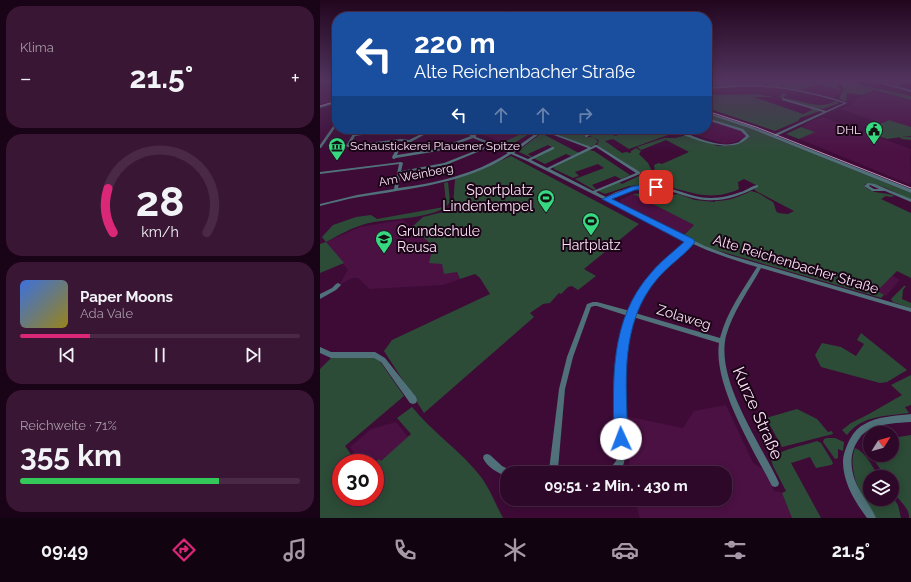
<!DOCTYPE html>
<html lang="de">
<meta charset="utf-8">
<style>
:root{--surface:#2e0829;--page:#3a1635;--text:#f1f3f6;--muted:#a79aa8;--line:#492946;--accent:#db2777}
body{margin:0;font-family:Raleway,sans-serif;background:var(--page);color:var(--text);height:100vh;display:flex;flex-direction:column;font-size:15px;white-space:nowrap}
*{box-sizing:border-box;margin:0}
p{font-size:13px;color:var(--muted)}
.icon{flex:none;width:22px;height:22px;fill:none;stroke:currentColor;stroke-width:2;stroke-linecap:round;stroke-linejoin:round}
.map{position:relative;flex:1;overflow:hidden}
.drawer{display:flex;flex-direction:column;gap:6px;padding:6px;background:#190417;width:320px}
.drawer>*{flex:none}
.banner{position:absolute;left:12px;top:12px;width:380px;height:122px;border-radius:16px;box-shadow:0 2px 10px #0003,0 0 0 1px var(--line);background:#1a4fa0;color:#fff;overflow:hidden}
.needle{width:26px;rotate:53deg}
.fabs{position:absolute;left:543px;top:426px;display:grid;gap:8px}
.fabs a{display:grid;place-items:center;width:36px;height:36px;border-radius:50%;background:var(--surface);box-shadow:0 2px 10px #0003,0 0 0 1px var(--line);font-size:20px}
.speed{position:absolute;left:12px;top:454px;display:flex;gap:8px;font-size:20px;font-weight:700;text-align:center}
.speed>*{display:grid;place-content:center;width:52px;height:52px;border-radius:50%;background:var(--surface);box-shadow:0 2px 10px #0003,0 0 0 1px var(--line);line-height:1}
.speed .limit{border:6px solid #d22;background:#fff;color:#111}
.pin{position:absolute;display:grid;place-items:center;width:34px;height:34px;color:#fff;margin:-17px;border-radius:8px;box-shadow:0 2px 6px #0006}
.me{position:absolute;width:44px;margin:-22px;rotate:358deg;stroke-linejoin:round;filter:drop-shadow(0 0 3px #0008)}
.turn{display:flex;align-items:center;gap:14px;height:84px;padding:0 16px;font-size:18px}
.turn .icon{width:52px;height:52px;stroke-width:2.5}
.turn b{display:block;font-size:28px;line-height:34px}
.lanes{display:flex;align-items:center;height:38px;padding:0 16px;background:#0003;justify-content:center;gap:20px;direction:ltr}
.lanes .off{opacity:.35}
.big{font-size:30px;font-weight:700;line-height:1.1}
.drawer .widget{flex:1;display:flex;flex-direction:column;justify-content:center;gap:6px;min-width:0;padding:0 14px;border-radius:16px;background:var(--page)}
.drawer .dial{align-items:center;gap:0}
.dial svg{height:104px;overflow:visible;fill:none;stroke:var(--line);stroke-width:7;stroke-linecap:round;text-anchor:middle}
.dial text{fill:var(--text);stroke:none}
.song{display:flex;align-items:center;gap:12px}
.cover{width:48px;height:48px;border-radius:6px;background:linear-gradient(135deg,hsl(220 70% 55%),hsl(50 70% 35%))}
.played{height:4px;border-radius:2px;background:linear-gradient(90deg,var(--accent) 25%,var(--line) 25%)}
.keys{display:flex;justify-content:space-around;direction:ltr}
.heat{display:flex;justify-content:space-between;align-items:center;font-size:22px;direction:ltr}
.charge{height:6px;border-radius:3px;background:linear-gradient(90deg,#34c759 71%,var(--line) 0)}
.trip{position:absolute;left:180px;top:466px;width:232px;height:40px;border-radius:16px;background:var(--surface);box-shadow:0 2px 10px #0003,0 0 0 1px var(--line);font-weight:700;line-height:40px;text-align:center}
.tabs{display:flex;height:64px;justify-content:space-around;align-items:center;background:#120310;color:var(--muted)}
.tabs .icon{width:28px;height:28px}
.tabs .active{color:var(--accent)}
.tabs b{font-size:18px;color:var(--text)}
main{display:flex;flex:1;min-height:0}
.map>svg:first-child{display:block}
.built{fill:#4b1143}
.green{fill:#2c4c37}
.lines{fill:none;stroke-linecap:round;stroke-linejoin:round}
.minor{fill:#507179;fill-rule:evenodd}
.tertiary{fill:#507179;fill-rule:evenodd}
.tram{stroke:#bd9ab6;stroke-width:1}
.route{fill:#1a73e8;stroke:#114b97}
.labels{text-anchor:middle;stroke-width:4;stroke-linejoin:round;paint-order:stroke}
.far-poi-label{font-size:12px;fill:#fde3f7;stroke:#190516;text-anchor:end}
.far-street-label{font-size:12px;fill:#fde3f7;stroke:#190516}
.poi-label{font-size:14px;fill:#fde3f7;stroke:#190516;text-anchor:end}
.street-label{font-size:14px;fill:#fde3f7;stroke:#190516}
.near-street-label{font-size:17px;fill:#fde3f7;stroke:#190516}
</style>
<main>
<section class="drawer">
<div class="widget"><p>Klima</p>
<div class="heat"><a>−</a><b class="big">21.5°</b><a>+</a></div>
</div>
<div class="widget dial"><svg viewBox="0 0 100 80">
<path d="M14 69A42 42 0 1 1 86 69"/>
<path d="M14 69A42 42 0 0 1 10 35" stroke="#db2777"/>
<text x="50" y="56" font-size="32" font-weight="700">28</text>
<text x="50" y="72" font-size="11">km/h</text>
</svg></div>
<div class="widget">
<div class="song"><i class="cover"></i><div><b>Paper Moons</b><p>Ada Vale</p></div></div>
<div class="played"></div>
<div class="keys"><svg class="icon" aria-label="previous" viewBox="0 0 24 24"><path d="M18 5L8 12l10 7zM5 5v14"/></svg><svg class="icon" aria-label="pause" viewBox="0 0 24 24"><path d="M8 5v14M16 5v14"/></svg><svg class="icon" aria-label="next" viewBox="0 0 24 24"><path d="M6 5l10 7-10 7zM19 5v14"/></svg></div>
</div>
<div class="widget"><p>Reichweite · 71%</p><b class="big">355 km</b><div class="charge"></div></div>
</section>
<div class="map">
<svg width="591" height="518" viewBox="0 0 591 518">
<rect width="100%" height="100%" fill="#3e0b37"/>
<g class="built">
<polygon points="0,80 17,80 17,100 0,104"/>
<polygon points="498,84 521,90 516,97 512,98 481,90"/>
<polygon points="553,92 591,100 591,127 569,120 562,123 520,109 533,104 531,101"/>
<polygon points="503,117 591,149 590,158 591,182 589,184 479,139 494,132 481,127 491,121"/>
<polygon points="387,118 426,132 425,133 427,135 423,139 412,143 404,144 357,129 387,129"/>
<polygon points="163,129 188,129 187,130 200,135 183,142 158,133"/>
<polygon points="313,194 374,225 364,234 301,203 300,200"/>
<polygon points="83,220 109,241 122,264 137,272 140,279 123,285 50,289 38,278 32,278 19,285 28,270 6,242 40,227"/>
<polygon points="571,275 580,280 566,296 557,291"/>
<polygon points="406,405 433,463 443,469 455,492 458,491 462,493 472,518 320,518 314,499 405,499 405,473 310,473 305,416 363,428 374,411"/>
<polygon points="76,422 88,437 61,461 59,459 55,463 41,463 30,447 51,429"/>
</g>
<g class="green">
<polygon points="387,80 411,80 409,82 423,84 412,80 514,80 521,90 498,84 481,90 444,85 387,87"/>
<path d="M525,80h14l-6,2c3,3 48,11 58,14v4l-37,-10 -11,5 -16,-2 -1,6 2,1 -4,1 -5,-3 5,-9 -6,-8z"/>
<path d="M462,93l4,1 -2,4h1c20,3 34,12 51,3l3,2 -16,6 -3,-2 3,3 -45,-13 3,-1z"/>
<polygon points="436,94 454,97 434,97 483,114 492,110 489,108 500,111 480,118 478,121 455,131 387,108 387,95"/>
<path d="M387,114l32,10 172,69v7c-11,-5 -37,-21 -47,-15 5,9 22,7 31,11l-5,1 -4,-1 -5,3 30,14v65l-14,-7 -20,20 7,4 -3,3 -172,-50 -26,-12 11,-11 -61,-31 22,-2 17,3 6,-1 17,6 20,2v-1c14,0 24,-4 36,-10l7,2 15,9c5,10 -1,11 15,12l6,-3 -38,-20 -2,-2 4,-3 -14,-7 -6,3 1,7c-36,17 -58,-5 -94,-5v-4l10,-8 -1,-7 5,-2 3,1 27,-12 -23,-12 -25,10 -4,-3 27,-9h11l12,-3 31,11h12l13,-5 6,-4 1,-2 -4,-3 -39,-14z"/>
<polygon points="569,120 591,127 591,136 582,137 591,137 591,140 582,139 579,137 581,137 567,139 544,131"/>
<polygon points="481,127 495,132 479,139 466,134"/>
<polygon points="188,129 209,129 204,132 209,134 186,148 179,144 199,135 186,130"/>
<polygon points="249,129 267,129 262,133 267,135 264,137 272,137 269,135 279,129 296,129 289,134 296,136 307,129 335,129 348,135 309,149 293,139 285,141 302,153 306,152 311,153 311,151 316,148 321,151 319,154 328,163 332,171 322,179 321,185 309,186 285,194 278,191 299,182 302,184 323,174 277,145 279,140 274,138 278,141 275,145 269,147 238,135"/>
<polygon points="224,131 227,132 223,134 259,153 251,156 246,154 225,164 213,158 234,148 228,145 208,154 212,157 210,157 199,152 202,148"/>
<polygon points="269,150 274,151 310,175 301,179 295,176 272,185 276,189 274,190 255,179 284,168 278,164 255,172 259,176 253,178 234,169 234,167"/>
<polygon points="191,156 319,224 264,269 276,276 258,290 252,286 248,287 241,294 239,293 230,303 223,304 210,313 214,317 104,413 64,351 72,340 170,294 160,278 155,274 140,279 137,272 124,274 122,264 109,263 113,246 92,227 103,217 123,212 133,206 135,179 165,168"/>
<path d="M128,182l2,20c-11,18 -65,16 -85,22 -14,4 -26,11 -39,18l18,21 -24,10v-29l6,-2 -4,-5 11,-12 23,-8 15,-2 6,4 67,-12v-3l2,-1 -2,-20z"/>
<polygon points="584,286 586,286 583,290 582,299 591,303 591,308 573,302 571,299"/>
<polygon points="541,333 587,370 567,382 560,383 501,367 495,355 502,343 521,347 536,356 544,344 537,340"/>
<path d="M12,357l43,1 4,2 25,36 -59,50 12,17h-16v34h34v-34l4,-4 2,2 30,-27 -14,-16 15,-11c20,25 49,44 69,70 9,12 15,28 22,41h-183v-149z"/>
<path d="M591,375v30l-6,2 4,6c-22,3 -47,2 -62,22l-5,-5 9,-7 18,-9 33,-19 -11,-10z"/>
<polygon points="477,409 497,419 508,432 512,431 513,434 462,447 446,418"/>
<path d="M550,435v20h22v-17l19,-3v83h-2c1,-12 -15,-20 -17,-31 -1,-3 0,-7 0,-10h-7l-22,-35z"/>
<polygon points="507,438 515,438 524,442 523,451 518,449 518,458 515,459 503,442 504,439"/>
<path d="M497,441l4,2 11,18 1,3 -2,1 -15,3 -6,-11 -19,6 30,55h-29l-10,-25 4,-2 -13,-25 -2,-7c6,-9 35,-14 46,-18z"/>
<path d="M535,448c11,4 18,20 24,29h-9v22h22v-3l6,9 3,13h-25c-13,-17 -30,-47 -21,-70z"/>
</g>
<g class="lines">
<g class="minor">
<polygon points="587,80 589,80 576,86 591,90 591,92 574,87 572,88 572,87 557,82 558,81 574,86"/>
<path d="M427,85c26,0 52,4 77,11 8,2 16,4 23,7l-73,34h-1v-2l50,-23 -41,-12v-2l44,13 18,-8c-27,-8 -54,-15 -82,-16 -18,-1 -37,1 -55,2v-2z"/>
<path d="M387,118l36,11 7,7c-5,5 -10,8 -16,9 -15,4 -49,-8 -63,-16h5c17,7 45,21 63,13 2,-2 5,-4 7,-6l-5,-5 -34,-11z"/>
<polygon points="16,122 17,122 17,125 1,148 0,148 0,145"/>
<path d="M64,129h4l-6,3 -27,4 -5,9 51,-6 8,1 22,-11h4l-1,1 11,3 -2,1 -12,-3 -31,17 -3,7 39,-6 35,-13 -17,-7h5l15,6h2v2l16,6h3v2l16,6 31,-22h4l-1,1 46,17 4,-2h2l43,27v2l-44,18 10,5c20,-11 43,-15 66,-8 13,4 25,9 39,9 10,0 21,-3 30,-6 6,-2 12,-7 17,-7v2c-16,8 -34,15 -53,13 -13,-1 -24,-6 -36,-9 -21,-6 -41,-2 -60,8l96,47 24,9 182,53v4l-150,-44c-12,22 -28,43 -35,68 -9,37 22,88 39,120 5,9 10,18 14,27l-1,3 -3,1 -3,-1c-19,-37 -59,-101 -53,-143l-86,-26 -5,20 -3,23 -2,24 1,24 2,46 -3,12 -6,7h-9l1,-3 7,-9 2,-7c-1,-31 -3,-62 0,-93 2,-16 6,-30 10,-45l-31,-10h-3l-3,1 -18,50 -8,32 -7,80h4l3,1 1,3h-19l1,-3h1l10,-81 8,-32 20,-53 6,-2h4l33,9c3,-5 5,-11 8,-17 11,-20 32,-38 49,-53l-160,-80 -16,-7c-45,30 -100,34 -152,43 -13,2 -26,6 -39,9v-2l37,-9 37,-6 5,-25 -79,10v-2l81,-10 2,1 -2,8 43,-8 46,-18 -17,-7 -35,13 -42,7 -2,1h-1l-1,-2 6,-11 8,-4 -5,-1 -53,6 -2,-1 7,-12 28,-4zM223,131l45,17 -41,20 -16,-8 23,-11v-2h-2l-24,12 -14,-6zM172,146l16,7c-33,21 -71,30 -110,35l3,-15 45,-8zM276,147l40,26 -43,18 -43,-22zM371,243c21,10 43,17 66,24 -14,23 -30,44 -37,71l-85,-25c3,-6 5,-12 8,-17 12,-21 30,-37 48,-53z"/>
<polygon points="275,129 279,129 267,137 265,137 265,135"/>
<path d="M548,183l7,1 36,15v3l-26,-11h-13l-8,-5zM550,185l9,4h-5l-5,-3z"/>
<polygon points="18,283 20,284 21,285 16,290 0,299 0,294 12,288 16,284"/>
<polygon points="0,347 11,352 55,352 65,358 96,397 97,400 96,403 93,404 90,403 61,362 54,358 11,358 0,353"/>
<path d="M591,414v8c-13,1 -28,1 -40,7 -5,2 -9,5 -12,10 -11,15 -9,33 0,50 5,10 13,19 17,29h-9c-12,-16 -24,-36 -24,-56 0,-8 3,-14 6,-21 3,-6 8,-13 14,-16 14,-9 32,-9 48,-11z"/>
<path d="M167,454l3,1 12,11 8,4 1,3h-4v4c-9,-4 -20,-10 -24,-19l1,-3z"/>
</g>
<g class="tertiary">
<polygon points="17,101 17,103 0,108 0,106"/>
<polygon points="387,112 431,126 591,189 591,193 429,128 387,114"/>
</g>
<g class="tram">
<polyline points="0,106 17,101"/>
<polyline points="387,111 436,127 591,188"/>
</g>
</g>
<linearGradient id="sky" x2="0" y2="1"><stop stop-color="#22061e"/><stop offset="0.53" stop-color="#52345e"/><stop offset="1" stop-color="#52345e" stop-opacity="0"/></linearGradient>
<rect width="591" height="152" fill="url(#sky)"/>
<path class="route" d="M325,184l11,1 4,2 -4,2 -21,1 -23,9 81,40 2,3c-10,13 -26,23 -37,36 -39,45 -32,106 -30,161l-2,5 -5,2 -5,-2 -2,-5c-1,-58 -5,-119 37,-166 9,-11 22,-21 33,-31l-82,-43 29,-12z"/>
<defs>
<g id="civic-pin" transform="scale(0.9)"><path d="M0 17L-7.5 6A9.5 9.5 0 1 1 7.5 6Z" fill="#36d880" stroke="#190516"/><path d="M-.6-6.5H3V-4.5H.6V-3L4-1V1h2V6H-6V1h2V-1L-.6-3ZM-1.2 2.5V6h2.4V2.5Z" fill="#111"/></g>
<g id="museum-pin" transform="scale(0.9)"><path d="M0 17L-7.5 6A9.5 9.5 0 1 1 7.5 6Z" fill="#36d880" stroke="#190516"/><path d="M0-6L6-3V-2H-6V-3ZM-5-1h2V3h-2ZM-1-1h2V3h-2ZM3-1h2V3H3ZM-6 4H6V6H-6Z" fill="#111"/></g>
<g id="stadium-pin" transform="scale(0.9)"><path d="M0 17L-7.5 6A9.5 9.5 0 1 1 7.5 6Z" fill="#36d880" stroke="#190516"/><path d="M0-5a6.5 5 0 1 0 0 10a6.5 5 0 1 0 0-10ZM-3.5-1.8h7v3.6h-7Z" fill="#111"/></g>
<g id="school-pin" transform="scale(0.9)"><path d="M0 17L-7.5 6A9.5 9.5 0 1 1 7.5 6Z" fill="#36d880" stroke="#190516"/><path d="M0-5L7-2L0 1L-7-2ZM-4 1L0 2.5L4 1V4Q0 6-4 4Z" fill="#111"/></g>
</defs>
<g fill-rule="evenodd">
<use href="#civic-pin" x="554" y="130"/>
<use href="#museum-pin" x="17" y="146"/>
<use href="#stadium-pin" x="226" y="198"/>
<use href="#stadium-pin" x="271" y="221"/>
<use href="#school-pin" x="64" y="239"/>
</g>
<g class="labels">
<g class="far-poi-label">
<text x="541" y="134">DHL</text>
<text x="30" y="150" text-anchor="start">Schaustickerei Plauener Spitze</text>
</g>
<g class="far-street-label">
<text transform="translate(96 175) rotate(-11)" y="4">Am Weinberg</text>
</g>
<g class="poi-label">
<text x="213" y="195">Sportplatz<tspan x="213" dy="16">Lindentempel</tspan></text>
<text x="77" y="236" text-anchor="start">Grundschule<tspan x="77" dy="16">Reusa</tspan></text>
<text x="271" y="250" text-anchor="middle">Hartplatz</text>
</g>
<g class="street-label">
<text transform="translate(476 264) rotate(17)" y="5">Alte Reichenbacher Straße</text>
<text transform="translate(364 317) rotate(17)" y="5">Zolaweg</text>
</g>
<g class="near-street-label">
<text transform="translate(438 413) rotate(66)" y="6">Kurze Straße</text>
</g>
</g>
</svg>
<div class="fabs">
<a><svg class="needle" viewBox="-14 -14 28 28"><path d="M0-13l5 13h-10z" fill="#e53935"/><path d="M0 13l5-13h-10z" fill="#a79aa8"/></svg></a>
<a><svg class="icon" aria-label="layers" viewBox="0 0 24 24"><path d="M12 4l9 5-9 5-9-5zM3 14l9 5 9-5"/></svg></a>
</div>
<div class="speed"><div class="limit">30</div></div>
<div class="pin" style="left:336px;top:187px;background:#d93025"><svg class="icon" aria-label="arrive" viewBox="0 0 24 24"><path d="M6 21V4h12l-3 4 3 4H6"/></svg></div>
<svg class="me" style="left:301px;top:439px" viewBox="-20 -20 40 40"><circle r="19" fill="#fff"/><path d="M0-13L10 11 0 6-10 11z" fill="#1a73e8"/></svg>
<div class="trip">09:51 · 2 Min. · 430 m</div>
<div class="banner">
<div class="turn"><svg class="icon" aria-label="left" viewBox="0 0 24 24"><path d="M17 20v-9H6M10 6l-5 5 5 5"/></svg><div><b>220 m</b>Alte Reichenbacher Straße</div></div>
<div class="lanes"><svg class="icon" aria-label="left" viewBox="0 0 24 24"><path d="M17 20v-9H6M10 6l-5 5 5 5"/></svg><svg class="icon off" aria-label="ahead" viewBox="0 0 24 24"><path d="M12 20V5M6 11l6-6 6 6"/></svg><svg class="icon off" aria-label="ahead" viewBox="0 0 24 24"><path d="M12 20V5M6 11l6-6 6 6"/></svg><svg class="icon off" aria-label="right" viewBox="0 0 24 24"><path d="M7 20v-9h11M14 6l5 5-5 5"/></svg></div>
</div>
</div>
</main>
<nav class="tabs">
<b>09:49</b>
<svg class="icon active" aria-label="directions" viewBox="0 0 24 24"><path d="M12 3l9 9-9 9-9-9zM9 14v-3h6M13 9l2 2-2 2"/></svg>
<svg class="icon" aria-label="music" viewBox="0 0 24 24"><path d="M9 18V5l10-2v13"/><circle cx="6" cy="18" r="3"/><circle cx="16" cy="16" r="3"/></svg>
<svg class="icon" aria-label="phone" viewBox="0 0 24 24"><path d="M5 4h4l2 5-3 2q2 4 5 5l2-3 5 2v4C11 20 4 13 5 4z"/></svg>
<svg class="icon" aria-label="climate" viewBox="0 0 24 24"><path d="M12 3v18M4 7l16 10M4 17L20 7"/></svg>
<svg class="icon" aria-label="car" viewBox="0 0 24 24"><path d="M5 17H2v-5l4-1 3-4h7l3 4 3 1v5h-3M9 17h6M6 11h13"/><circle cx="7" cy="17" r="2"/><circle cx="17" cy="17" r="2"/></svg>
<svg class="icon" aria-label="filters" viewBox="0 0 24 24"><path d="M4 7h16M4 17h16"/><circle cx="9" cy="7" r="2"/><circle cx="15" cy="17" r="2"/></svg>
<b>21.5°</b>
</nav>
